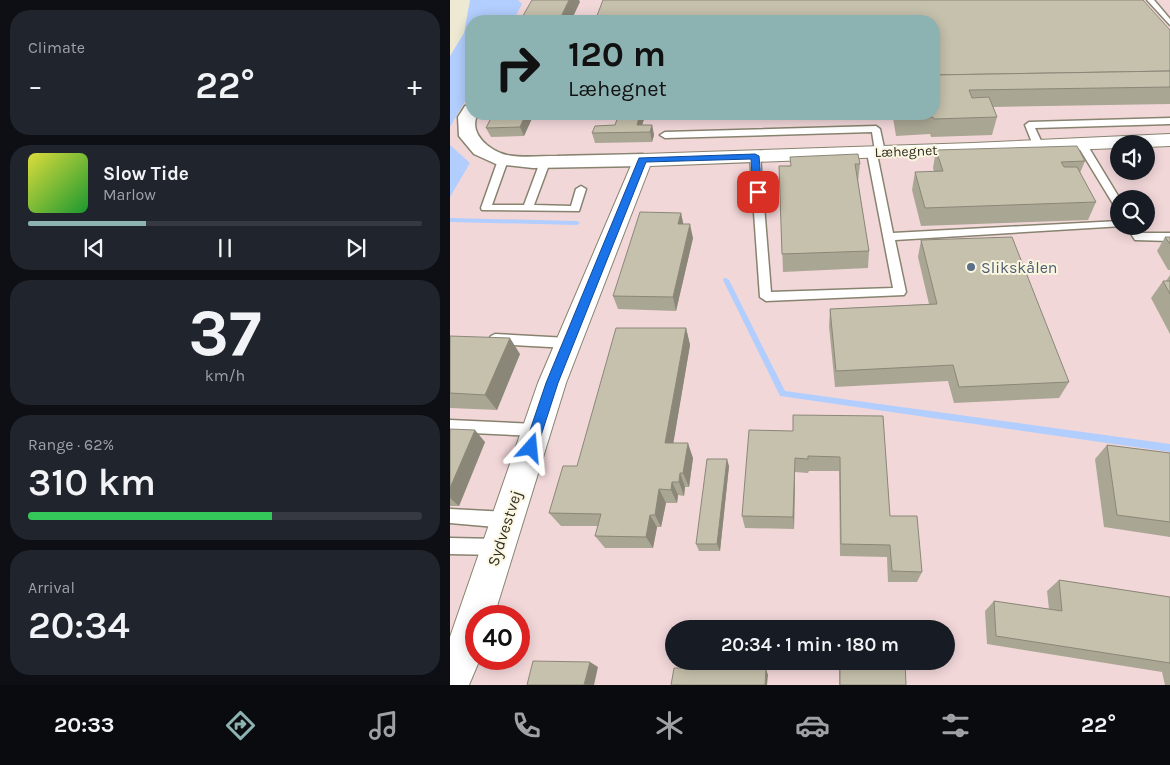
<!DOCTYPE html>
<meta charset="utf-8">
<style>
:root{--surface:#171b24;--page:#20242c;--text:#f1f3f6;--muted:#9ea1a6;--line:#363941;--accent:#8cb2b2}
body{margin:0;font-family:Karla,sans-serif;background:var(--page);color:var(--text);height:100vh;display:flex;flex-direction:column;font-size:19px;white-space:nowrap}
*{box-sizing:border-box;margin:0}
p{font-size:16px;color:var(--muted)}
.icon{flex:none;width:28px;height:28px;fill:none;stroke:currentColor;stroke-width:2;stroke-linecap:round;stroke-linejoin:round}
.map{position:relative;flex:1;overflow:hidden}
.details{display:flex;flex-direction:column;gap:10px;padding:10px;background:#0d0f14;width:450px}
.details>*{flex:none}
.top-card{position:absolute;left:15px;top:15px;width:475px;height:105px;border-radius:20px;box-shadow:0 2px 12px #0003;background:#8cb2b2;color:#111;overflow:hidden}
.controls{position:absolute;left:660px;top:135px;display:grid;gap:10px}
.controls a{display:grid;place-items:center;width:45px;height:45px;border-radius:50%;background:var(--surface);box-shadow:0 2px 12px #0003;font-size:25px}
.speed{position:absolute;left:15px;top:605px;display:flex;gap:10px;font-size:25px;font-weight:700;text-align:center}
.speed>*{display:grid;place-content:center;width:65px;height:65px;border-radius:50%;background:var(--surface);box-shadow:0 2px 12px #0003;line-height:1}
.speed .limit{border:8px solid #d22;background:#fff;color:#111}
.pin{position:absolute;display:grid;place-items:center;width:42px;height:42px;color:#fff;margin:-21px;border-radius:10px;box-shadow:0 2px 8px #0006}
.me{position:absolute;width:55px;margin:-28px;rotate:18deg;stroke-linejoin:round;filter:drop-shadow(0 0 4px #0008)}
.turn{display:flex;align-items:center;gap:18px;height:105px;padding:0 20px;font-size:22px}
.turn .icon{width:65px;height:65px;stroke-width:2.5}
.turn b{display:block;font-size:35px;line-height:42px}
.big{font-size:38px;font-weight:600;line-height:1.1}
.details .tile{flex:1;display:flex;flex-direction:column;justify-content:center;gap:8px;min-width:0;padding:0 18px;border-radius:20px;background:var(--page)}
.details .dial{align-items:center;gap:0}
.dial b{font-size:65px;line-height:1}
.song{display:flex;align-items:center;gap:15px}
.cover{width:60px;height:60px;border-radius:8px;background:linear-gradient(135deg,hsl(60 70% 55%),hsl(130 70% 35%))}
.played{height:5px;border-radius:2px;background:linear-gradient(90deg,var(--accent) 30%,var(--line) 30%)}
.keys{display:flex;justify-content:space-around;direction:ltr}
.heat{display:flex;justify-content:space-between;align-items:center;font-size:28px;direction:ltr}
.charge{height:8px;border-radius:4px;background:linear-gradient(90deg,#34c759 62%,var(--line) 0)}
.trip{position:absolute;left:215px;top:620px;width:290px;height:50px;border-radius:25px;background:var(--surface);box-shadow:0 2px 12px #0003;font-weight:600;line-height:50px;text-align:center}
.dock{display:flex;height:80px;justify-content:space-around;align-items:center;background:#090b0e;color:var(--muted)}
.dock .icon{width:35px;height:35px}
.dock .selected{color:var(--accent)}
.dock b{font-size:22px;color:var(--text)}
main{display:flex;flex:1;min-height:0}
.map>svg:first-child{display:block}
.industrial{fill:#f2d7d9;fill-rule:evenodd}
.water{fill:#b2cefe}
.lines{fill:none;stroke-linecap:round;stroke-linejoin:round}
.stream{fill:#b2cefe;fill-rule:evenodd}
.service-casing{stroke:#87836f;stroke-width:3}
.minor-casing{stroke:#87836f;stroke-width:3}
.tertiary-casing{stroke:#87836f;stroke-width:2}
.service{fill:#fff;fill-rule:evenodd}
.minor{fill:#fff;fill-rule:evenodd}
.tertiary{fill:#fff;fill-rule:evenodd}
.wall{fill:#aaa694}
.shaded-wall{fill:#8b8778}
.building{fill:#c6c1ac;stroke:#8b8778}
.route{fill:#1a73e8;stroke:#114b97}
.service-dot{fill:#5c6f8a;stroke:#fbf6e0;stroke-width:2}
.labels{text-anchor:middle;stroke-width:4;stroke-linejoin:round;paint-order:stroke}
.far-street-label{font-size:14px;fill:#2e2c24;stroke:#fbf6e0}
.service-label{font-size:16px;fill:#4e5e75;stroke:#fbf6e0;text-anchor:start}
.street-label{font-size:16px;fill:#2e2c24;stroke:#fbf6e0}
</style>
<main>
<section class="details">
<div class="tile"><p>Climate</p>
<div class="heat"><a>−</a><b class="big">22°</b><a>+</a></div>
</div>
<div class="tile">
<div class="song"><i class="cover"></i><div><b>Slow Tide</b><p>Marlow</p></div></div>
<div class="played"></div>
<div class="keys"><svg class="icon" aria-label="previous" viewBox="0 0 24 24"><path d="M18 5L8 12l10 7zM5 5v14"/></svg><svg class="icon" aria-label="pause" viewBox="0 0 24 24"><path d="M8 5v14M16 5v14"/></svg><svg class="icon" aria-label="next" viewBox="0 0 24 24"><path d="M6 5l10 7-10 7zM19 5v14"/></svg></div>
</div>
<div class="tile dial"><b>37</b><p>km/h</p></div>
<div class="tile"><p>Range · 62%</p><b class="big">310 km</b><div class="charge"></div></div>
<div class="tile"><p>Arrival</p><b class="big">20:34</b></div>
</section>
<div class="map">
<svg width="720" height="685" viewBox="0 0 720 685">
<rect width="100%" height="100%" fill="#eee9d3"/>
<path class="industrial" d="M54,0h666v685h-720v-591l21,-37v57h463v-93h-442zM669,144h27v27h-27zM669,199h27v27h-27zM26,616h43v43h-43zM224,629h272v32h-272z"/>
<g class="water">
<polygon points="20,0 68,0 72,4 63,21 21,21 21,91 0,127 0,56 14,33"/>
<polygon points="0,145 20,163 0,197"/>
</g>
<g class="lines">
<g class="stream">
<polygon points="0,218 127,221 130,223 127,225 0,222"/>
<polygon points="274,278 276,278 279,280 335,391 720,444 720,452 330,396 273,280"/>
</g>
<g class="service-casing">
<g id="service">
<polygon points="697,0 704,0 720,19 720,25"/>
<polygon points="720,118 720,124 585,128 593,145 588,148 583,145 575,125 579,122"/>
<polygon points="426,126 430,129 435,152 433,154 427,154 443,233 669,221 669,226 673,226 445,240 456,292 454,295 316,301 310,297 300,156 305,153 310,156 321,292 443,288 417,153 419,151 425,151 422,132 215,138 210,135 215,132"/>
<polygon points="631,140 636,143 670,199 669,208 665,207 626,143"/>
<polygon points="53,157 58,160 42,205 74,205 90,162 95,159 100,162 84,205 121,206 126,189 131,186 136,189 129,211 32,210 31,208 48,160"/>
<polygon points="676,226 687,226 692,233 720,233 720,241 685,240"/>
<polygon points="45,334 118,338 122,340 124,343 122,346 118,348 45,344 41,342 39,339 41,336"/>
<polygon points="0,420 86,424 91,426 93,430 91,434 86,436 0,432"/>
<polygon points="0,509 57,512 62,515 65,520 62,525 57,528 0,523"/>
<polygon points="0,538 48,539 54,541 56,547 54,553 48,555 0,554"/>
</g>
</g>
<g class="minor-casing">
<path id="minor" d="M21,105v9h7c-11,19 12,37 29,41 15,3 34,1 50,1 28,-1 57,-1 85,-2l7,2 2,4 -2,4 -7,2 -109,2 -37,-4 -22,-10 -15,-18 -1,-19 7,-11z"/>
</g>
<g class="tertiary-casing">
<polygon id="tertiary" points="720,134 720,146 696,147 696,144 669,144 669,148 200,166 116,383 44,616 26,616 26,659 30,659 19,685 0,685 0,637 88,383 185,156 192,154 523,143"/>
</g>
<use href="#service" class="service"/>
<use href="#minor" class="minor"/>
<use href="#tertiary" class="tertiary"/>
</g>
<g class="wall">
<polygon points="484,21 720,30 720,104 543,107 547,117 542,135 481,137 480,134 446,136 443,118 443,114 484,114"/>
<polygon points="43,114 84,114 74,136 41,137 36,128"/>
<polygon points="124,114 233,114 193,115 194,119 192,125 202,125 204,135 202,142 145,143 142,133 165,125 168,115 124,116"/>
<polygon points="486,150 635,161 630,173 646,202 638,220 471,226 462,190 465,172 484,172 483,168"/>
<polygon points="410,164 408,182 419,251 418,268 333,272 329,166"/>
<polygon points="231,213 233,224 243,238 226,311 168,309 163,296"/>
<polygon points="715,237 720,237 720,270 718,270 707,251"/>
<polygon points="471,240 619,382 609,398 504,403 498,381 385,387 379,326 380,309 479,304 468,257"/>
<polygon points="720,275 720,334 701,298 713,281 716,281"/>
<polygon points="236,328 240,345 223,443 243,458 239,487 235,487 234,496 228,495 227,503 216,503 211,527 207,527 203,548 155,548 145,536 148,526 111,526 99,513"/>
<polygon points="0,336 70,354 47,410 0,408"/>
<polygon points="433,416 440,516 472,572 467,582 438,582 437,557 390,556 389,471 359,471 358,473 345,472 344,529 295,528 292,516 343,431"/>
<polygon points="0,429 35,442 9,506 0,506"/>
<polygon points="657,445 720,453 720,537 654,527 645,459"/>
<polygon points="279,466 270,551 249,551 246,544"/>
<polygon points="609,580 720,597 720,685 715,685 712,672 537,644 535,611 544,601 599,609 597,591"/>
<polygon points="389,661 455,661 456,685 389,685"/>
</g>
<g class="shaded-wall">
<polygon points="119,0 129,0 130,2 121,21 109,21"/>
<polygon points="76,114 84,114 74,136 70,127"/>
<polygon points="190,114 192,114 194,119 190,132 187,125"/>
<polygon points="202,125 204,135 202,142 200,132"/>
<polygon points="231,213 234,227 228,224"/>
<polygon points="240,224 243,238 226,311 223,297"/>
<polygon points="236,328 240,345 221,457 215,443"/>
<polygon points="60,338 70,354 47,410 35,395"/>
<polygon points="25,430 35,442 9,506 0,498 0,488"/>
<polygon points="238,443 243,458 239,487 233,473"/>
<polygon points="345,458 345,472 344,529 343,517"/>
<polygon points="277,459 279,466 270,551 267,544"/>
<polygon points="230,473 235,487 234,496 229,482"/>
<polygon points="222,482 228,495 227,503 221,490"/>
<polygon points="209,489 216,503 211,527 205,515"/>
<polygon points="200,515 207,527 203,548 196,537"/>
<polygon points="140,662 148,667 144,685 134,685"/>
<polygon points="316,669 318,675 317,685 315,685"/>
</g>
<g class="building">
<polygon points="82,0 119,0 109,21 70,21"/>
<polygon points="153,0 693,0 720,30 720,71 484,75 484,21 145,21"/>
<polygon points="720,71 720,87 519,90 522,98 539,97 547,117 484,119 483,117 448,118 447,114 484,114 484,75"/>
<polygon points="43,114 76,114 70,127 36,128"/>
<polygon points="169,114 190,114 187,125 202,125 200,132 142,133 145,126 165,125"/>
<polygon points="627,146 635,161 611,162 614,167 627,167 646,202 475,208 465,172 493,171 486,150"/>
<polygon points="408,154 410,164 405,164 419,251 332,254 329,166 341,166 340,157"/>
<polygon points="190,212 231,213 228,224 240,224 223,297 163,296"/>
<polygon points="562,237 619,382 509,387 503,365 386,371 380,309 487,304 471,240"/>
<polygon points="715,237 720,237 720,244"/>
<polygon points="713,281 720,281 720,294"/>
<polygon points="166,328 236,328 215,443 238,443 233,473 230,473 229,482 222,482 221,490 209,489 205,515 200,515 196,537 145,536 151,514 99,513 113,466 127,466"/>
<polygon points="0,336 60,338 35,395 0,393"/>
<polygon points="343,415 433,416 440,516 467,516 472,572 442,571 440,545 391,544 390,457 358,456 358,459 345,458 343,517 292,516 299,430 343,431"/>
<polygon points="0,429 25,430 0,488"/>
<polygon points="657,445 720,453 720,522 667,515"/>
<polygon points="257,459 277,459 267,544 246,544"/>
<polygon points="609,580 720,597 720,663 546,636 544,601 612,611"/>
<polygon points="389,621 452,622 452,629 390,629"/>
<polygon points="83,661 140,662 134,685 77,685"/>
<polygon points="390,661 455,661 456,685 390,685"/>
<polygon points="224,668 316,669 315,685 221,685"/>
</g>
<polygon class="route" points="305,154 309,156 312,192 308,194 303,192 301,159 196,162 108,383 87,448 85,452 81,454 76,452 74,448 96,383 189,158"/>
<circle class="service-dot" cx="521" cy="267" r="5"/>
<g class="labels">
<g class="far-street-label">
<text transform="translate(456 151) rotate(-2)" y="5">Læhegnet</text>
</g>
<g class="service-label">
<text x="531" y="273">Slikskålen</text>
</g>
<g class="street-label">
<text transform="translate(54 528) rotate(-72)" y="6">Sydvestvej</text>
</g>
</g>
</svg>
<div class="controls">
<a><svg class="icon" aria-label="sound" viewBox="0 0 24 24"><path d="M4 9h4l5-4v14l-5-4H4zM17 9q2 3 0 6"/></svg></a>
<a><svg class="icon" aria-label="search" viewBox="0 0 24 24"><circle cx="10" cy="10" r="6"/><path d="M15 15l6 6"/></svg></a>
</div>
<div class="speed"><div class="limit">40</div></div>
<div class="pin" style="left:308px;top:192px;background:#d93025"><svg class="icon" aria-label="arrive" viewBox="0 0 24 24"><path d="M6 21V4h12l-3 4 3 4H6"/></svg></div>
<svg class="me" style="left:81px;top:448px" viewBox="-20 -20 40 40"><path d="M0-17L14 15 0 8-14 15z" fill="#1a73e8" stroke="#fff" stroke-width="4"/></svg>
<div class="trip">20:34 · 1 min · 180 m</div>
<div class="top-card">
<div class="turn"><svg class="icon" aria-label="right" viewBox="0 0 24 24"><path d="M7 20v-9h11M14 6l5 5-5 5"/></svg><div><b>120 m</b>Læhegnet</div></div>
</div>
</div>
</main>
<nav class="dock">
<b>20:33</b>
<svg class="icon selected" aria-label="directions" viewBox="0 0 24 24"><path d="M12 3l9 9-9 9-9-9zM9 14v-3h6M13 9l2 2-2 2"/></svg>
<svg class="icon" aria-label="music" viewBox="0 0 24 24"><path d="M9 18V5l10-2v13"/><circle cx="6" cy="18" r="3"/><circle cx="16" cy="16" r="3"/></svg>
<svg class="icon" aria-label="phone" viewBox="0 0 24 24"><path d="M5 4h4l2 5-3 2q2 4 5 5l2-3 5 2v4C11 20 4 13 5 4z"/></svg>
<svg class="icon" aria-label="climate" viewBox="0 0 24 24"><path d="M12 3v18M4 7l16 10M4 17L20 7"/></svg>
<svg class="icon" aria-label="car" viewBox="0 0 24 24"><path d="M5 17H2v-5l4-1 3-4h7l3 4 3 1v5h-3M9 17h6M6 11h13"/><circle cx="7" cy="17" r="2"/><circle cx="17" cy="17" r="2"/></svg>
<svg class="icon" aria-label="filters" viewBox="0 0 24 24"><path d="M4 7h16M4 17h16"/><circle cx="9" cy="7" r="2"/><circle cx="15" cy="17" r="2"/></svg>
<b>22°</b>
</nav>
